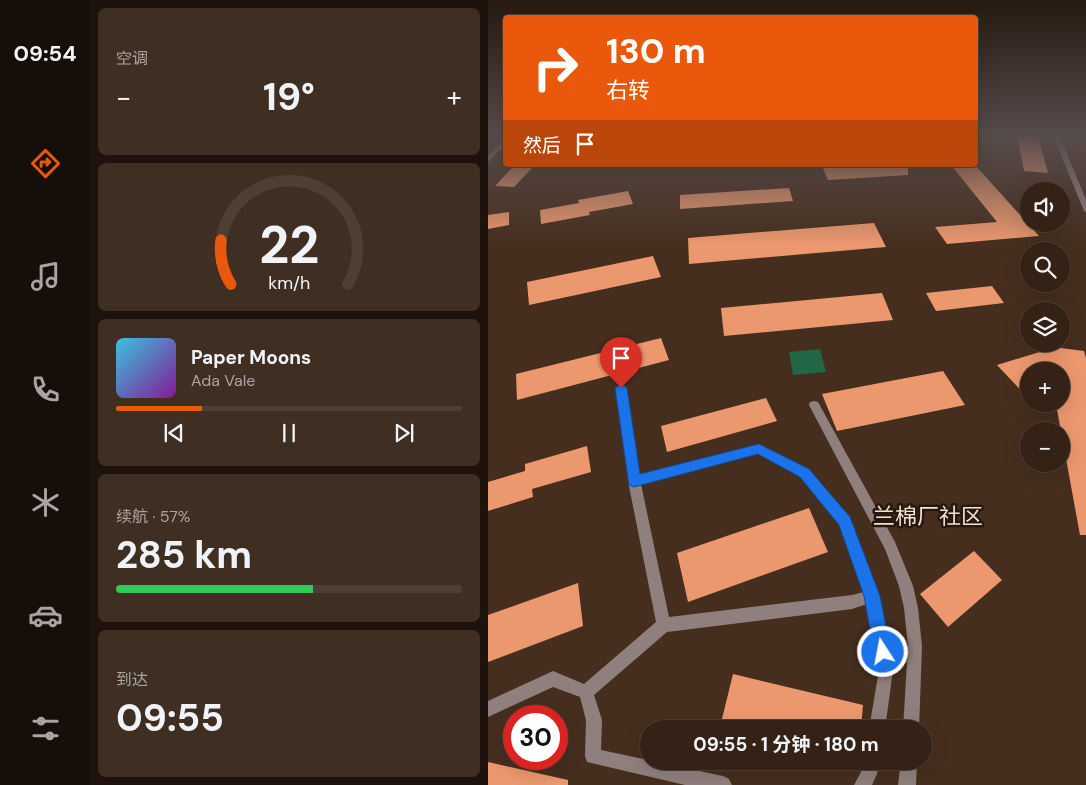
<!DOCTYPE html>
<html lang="zh">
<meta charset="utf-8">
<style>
:root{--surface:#342216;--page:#3f2f23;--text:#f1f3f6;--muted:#a9a4a1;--line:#4e3f35;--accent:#ea580c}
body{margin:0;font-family:"DM Sans","Noto Sans SC",sans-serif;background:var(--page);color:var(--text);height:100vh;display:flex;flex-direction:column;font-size:19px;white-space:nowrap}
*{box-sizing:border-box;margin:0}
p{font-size:16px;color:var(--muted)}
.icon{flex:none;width:28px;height:28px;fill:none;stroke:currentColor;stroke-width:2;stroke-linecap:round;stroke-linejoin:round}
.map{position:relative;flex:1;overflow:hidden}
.drawer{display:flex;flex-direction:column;gap:8px;padding:8px;background:#1d130c;width:398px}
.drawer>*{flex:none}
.top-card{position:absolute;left:15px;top:15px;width:475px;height:152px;border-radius:5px;box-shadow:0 5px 20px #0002,0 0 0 1px var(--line);background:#ea580c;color:#fff;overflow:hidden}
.tools{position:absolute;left:532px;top:182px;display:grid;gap:10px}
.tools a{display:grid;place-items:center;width:50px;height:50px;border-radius:50%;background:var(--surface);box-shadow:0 5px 20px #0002,0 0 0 1px var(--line);font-size:25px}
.speed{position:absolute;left:15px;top:705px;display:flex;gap:10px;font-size:25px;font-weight:700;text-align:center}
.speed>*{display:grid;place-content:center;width:65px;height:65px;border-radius:50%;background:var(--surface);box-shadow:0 5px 20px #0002,0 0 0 1px var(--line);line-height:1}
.speed .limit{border:8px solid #d22;background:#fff;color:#111}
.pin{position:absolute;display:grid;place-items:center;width:42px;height:42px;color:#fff;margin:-51px -21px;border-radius:50% 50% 50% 0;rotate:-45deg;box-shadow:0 0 5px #0007}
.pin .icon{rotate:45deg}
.me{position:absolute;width:55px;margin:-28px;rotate:349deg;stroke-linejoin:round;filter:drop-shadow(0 0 4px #0008)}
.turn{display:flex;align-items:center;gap:18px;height:105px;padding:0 20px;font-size:22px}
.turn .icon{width:65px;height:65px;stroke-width:2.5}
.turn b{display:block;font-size:35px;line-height:42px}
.then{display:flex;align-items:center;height:48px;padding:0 20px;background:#0003;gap:10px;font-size:19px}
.big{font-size:38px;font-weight:700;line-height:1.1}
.drawer .card{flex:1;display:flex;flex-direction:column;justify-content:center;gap:8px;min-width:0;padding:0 18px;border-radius:8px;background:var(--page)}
.drawer .dial{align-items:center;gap:0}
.dial svg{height:130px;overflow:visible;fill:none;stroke:var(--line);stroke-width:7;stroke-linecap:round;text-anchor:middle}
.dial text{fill:var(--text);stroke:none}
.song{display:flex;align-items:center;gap:15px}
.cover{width:60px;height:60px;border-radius:8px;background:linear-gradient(135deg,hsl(190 70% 55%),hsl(290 70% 35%))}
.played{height:5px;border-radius:2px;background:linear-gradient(90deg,var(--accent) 25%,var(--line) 25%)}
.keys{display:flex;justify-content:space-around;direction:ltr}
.heat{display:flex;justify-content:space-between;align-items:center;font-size:28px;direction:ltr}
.charge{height:8px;border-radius:4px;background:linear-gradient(90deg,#34c759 57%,var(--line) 0)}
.trip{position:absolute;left:152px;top:720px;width:292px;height:50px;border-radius:25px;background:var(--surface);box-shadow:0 5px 20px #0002,0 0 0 1px var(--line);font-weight:700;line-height:50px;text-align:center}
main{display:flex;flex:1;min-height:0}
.tab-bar{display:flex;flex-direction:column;width:90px;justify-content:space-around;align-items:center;background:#150e09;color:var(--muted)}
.tab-bar .icon{width:35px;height:35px}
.tab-bar .selected{color:var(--accent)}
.tab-bar b{font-size:22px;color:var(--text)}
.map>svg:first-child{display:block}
.built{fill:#50321d}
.green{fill:#1f6745}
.building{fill:#eb986e}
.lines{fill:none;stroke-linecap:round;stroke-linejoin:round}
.minor{fill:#90807d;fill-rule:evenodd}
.tertiary{fill:#90807d;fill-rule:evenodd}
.route{fill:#1a73e8;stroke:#114b97}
.labels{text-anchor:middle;stroke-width:5;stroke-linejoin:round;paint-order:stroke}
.near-neighbourhood-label{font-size:22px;fill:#f7dfc9;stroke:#241912}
</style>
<main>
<nav class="tab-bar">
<b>09:54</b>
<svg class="icon selected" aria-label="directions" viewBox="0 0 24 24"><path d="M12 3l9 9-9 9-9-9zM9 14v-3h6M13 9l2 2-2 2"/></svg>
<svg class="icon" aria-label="music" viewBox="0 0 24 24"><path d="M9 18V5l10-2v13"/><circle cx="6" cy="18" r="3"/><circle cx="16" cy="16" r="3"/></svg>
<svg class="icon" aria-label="phone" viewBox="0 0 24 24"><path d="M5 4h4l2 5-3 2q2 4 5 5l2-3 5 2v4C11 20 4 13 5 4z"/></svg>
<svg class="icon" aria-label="climate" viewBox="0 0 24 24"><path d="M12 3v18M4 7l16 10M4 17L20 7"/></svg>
<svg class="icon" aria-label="car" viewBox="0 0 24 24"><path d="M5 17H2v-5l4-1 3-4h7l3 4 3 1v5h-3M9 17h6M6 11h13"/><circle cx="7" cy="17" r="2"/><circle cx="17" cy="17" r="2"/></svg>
<svg class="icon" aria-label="filters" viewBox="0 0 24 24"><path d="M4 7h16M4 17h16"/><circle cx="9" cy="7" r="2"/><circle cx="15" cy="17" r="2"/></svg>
</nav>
<section class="drawer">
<div class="card"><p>空调</p>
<div class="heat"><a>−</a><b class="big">19°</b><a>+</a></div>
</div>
<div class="card dial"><svg viewBox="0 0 100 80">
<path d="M14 69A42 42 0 1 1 86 69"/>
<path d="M14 69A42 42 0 0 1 8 42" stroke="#ea580c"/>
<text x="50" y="56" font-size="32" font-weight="700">22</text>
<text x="50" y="72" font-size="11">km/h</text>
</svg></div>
<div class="card">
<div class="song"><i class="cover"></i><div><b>Paper Moons</b><p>Ada Vale</p></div></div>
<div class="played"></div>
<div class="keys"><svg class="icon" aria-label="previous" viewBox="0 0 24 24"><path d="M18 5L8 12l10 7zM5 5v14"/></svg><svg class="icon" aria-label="pause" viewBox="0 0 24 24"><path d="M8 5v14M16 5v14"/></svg><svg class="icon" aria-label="next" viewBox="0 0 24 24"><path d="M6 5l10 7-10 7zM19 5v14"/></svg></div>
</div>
<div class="card"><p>续航 · 57%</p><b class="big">285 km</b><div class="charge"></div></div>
<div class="card"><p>到达</p><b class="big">09:55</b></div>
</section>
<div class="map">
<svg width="599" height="785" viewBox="0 0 599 785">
<rect width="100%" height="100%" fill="#462e1e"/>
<polygon class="built" points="579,135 598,135 598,160 592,159"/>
<polygon class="green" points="332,349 338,372 305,375 301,352"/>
<g class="building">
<polygon points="529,135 550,137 560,173 536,171"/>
<polygon points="33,165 47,165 26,187 7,186 24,168"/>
<polygon points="382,165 420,165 420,175 340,180 335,168"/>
<polygon points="463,165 487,165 551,236 459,244 447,227 509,222"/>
<polygon points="301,188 305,201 192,209 192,195"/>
<polygon points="140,191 145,204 101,212 102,215 53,224 52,210 91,203 90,200"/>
<polygon points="21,212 21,225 0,229 0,215"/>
<polygon points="386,223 398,247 201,264 200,238"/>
<polygon points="165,256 173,277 41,305 39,282"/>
<polygon points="504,286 516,303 448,311 438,293"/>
<polygon points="394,293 405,320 236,336 233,308"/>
<polygon points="173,338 181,360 29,400 28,374"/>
<polygon points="557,346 596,351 599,362 599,535 592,535 568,404 574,404 574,371 541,371 541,399 509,365 558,350"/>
<polygon points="455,371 477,405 349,431 334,394"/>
<polygon points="278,398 289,421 179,452 173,426"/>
<polygon points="99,446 103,472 44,489 45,497 0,511 0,482 37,471 37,464"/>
<polygon points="321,508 340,552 200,602 189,553"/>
<polygon points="486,551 514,580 460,627 432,594"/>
<polygon points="90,583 95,626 0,662 0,615"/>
<polygon points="245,674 375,705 373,729 240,729 232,727"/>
<polygon points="0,762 80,780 80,785 0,785"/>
</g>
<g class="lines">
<g class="minor">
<polygon points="18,138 18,144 0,162 0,156"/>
<path d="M133,384l5,4 13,87 120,-31 49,26 43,51 28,75 14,74 -8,59h-16l10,-59 -12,-66 -15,5 -185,23 -73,63 8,25 -1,30 122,26 6,3 3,6h-47l-98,-23 -2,-6 1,-36 -6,-23 -27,-10 -65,30v-16l65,-30 31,13 72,-62 -28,-141 -12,-93zM270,454l42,22 40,48 24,68 -12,3 -183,22 -28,-133z"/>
<polygon points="326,401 330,402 407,542 425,586 430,608 434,646 431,729 415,729 420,646 416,608 411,586 397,549 321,405 322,402"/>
<polygon points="375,761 391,761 389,774 384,785 366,785 373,772"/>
<polygon points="413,761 429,761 428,785 410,785"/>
</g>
<polygon class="tertiary" points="565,135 571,135 599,202 599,213 596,211"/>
</g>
<linearGradient id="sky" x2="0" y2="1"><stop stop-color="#261910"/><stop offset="0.55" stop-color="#574c4c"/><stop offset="1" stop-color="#574c4c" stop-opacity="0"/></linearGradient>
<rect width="599" height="245" fill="url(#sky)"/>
<polygon class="route" points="133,384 139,388 152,474 271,444 321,469 362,517 392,596 403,652 401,657 395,660 389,657 386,652 376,596 351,525 312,477 270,454 146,487 141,485 127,388"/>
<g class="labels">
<g class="near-neighbourhood-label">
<text x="440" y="524">兰棉厂社区</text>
</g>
</g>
</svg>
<div class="tools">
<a><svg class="icon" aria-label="sound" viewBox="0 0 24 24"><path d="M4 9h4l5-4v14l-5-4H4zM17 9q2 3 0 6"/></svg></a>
<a><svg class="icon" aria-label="search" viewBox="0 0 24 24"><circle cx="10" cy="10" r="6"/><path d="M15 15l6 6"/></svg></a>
<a><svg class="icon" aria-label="layers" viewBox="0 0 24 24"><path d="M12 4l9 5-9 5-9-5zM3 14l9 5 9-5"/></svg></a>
<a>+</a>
<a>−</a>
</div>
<div class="speed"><div class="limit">30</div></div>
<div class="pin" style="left:133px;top:388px;background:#d93025"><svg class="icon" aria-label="arrive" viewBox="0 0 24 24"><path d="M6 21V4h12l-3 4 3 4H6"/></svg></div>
<svg class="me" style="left:395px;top:652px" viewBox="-20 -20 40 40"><circle r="17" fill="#1a73e8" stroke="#fff" stroke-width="3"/><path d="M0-11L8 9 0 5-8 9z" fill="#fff"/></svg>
<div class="trip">09:55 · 1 分钟 · 180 m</div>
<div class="top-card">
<div class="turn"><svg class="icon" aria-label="right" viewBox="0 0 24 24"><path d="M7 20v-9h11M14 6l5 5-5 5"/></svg><div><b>130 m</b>右转</div></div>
<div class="then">然后<svg class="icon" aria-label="arrive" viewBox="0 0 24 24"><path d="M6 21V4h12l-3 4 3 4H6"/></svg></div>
</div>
</div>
</main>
